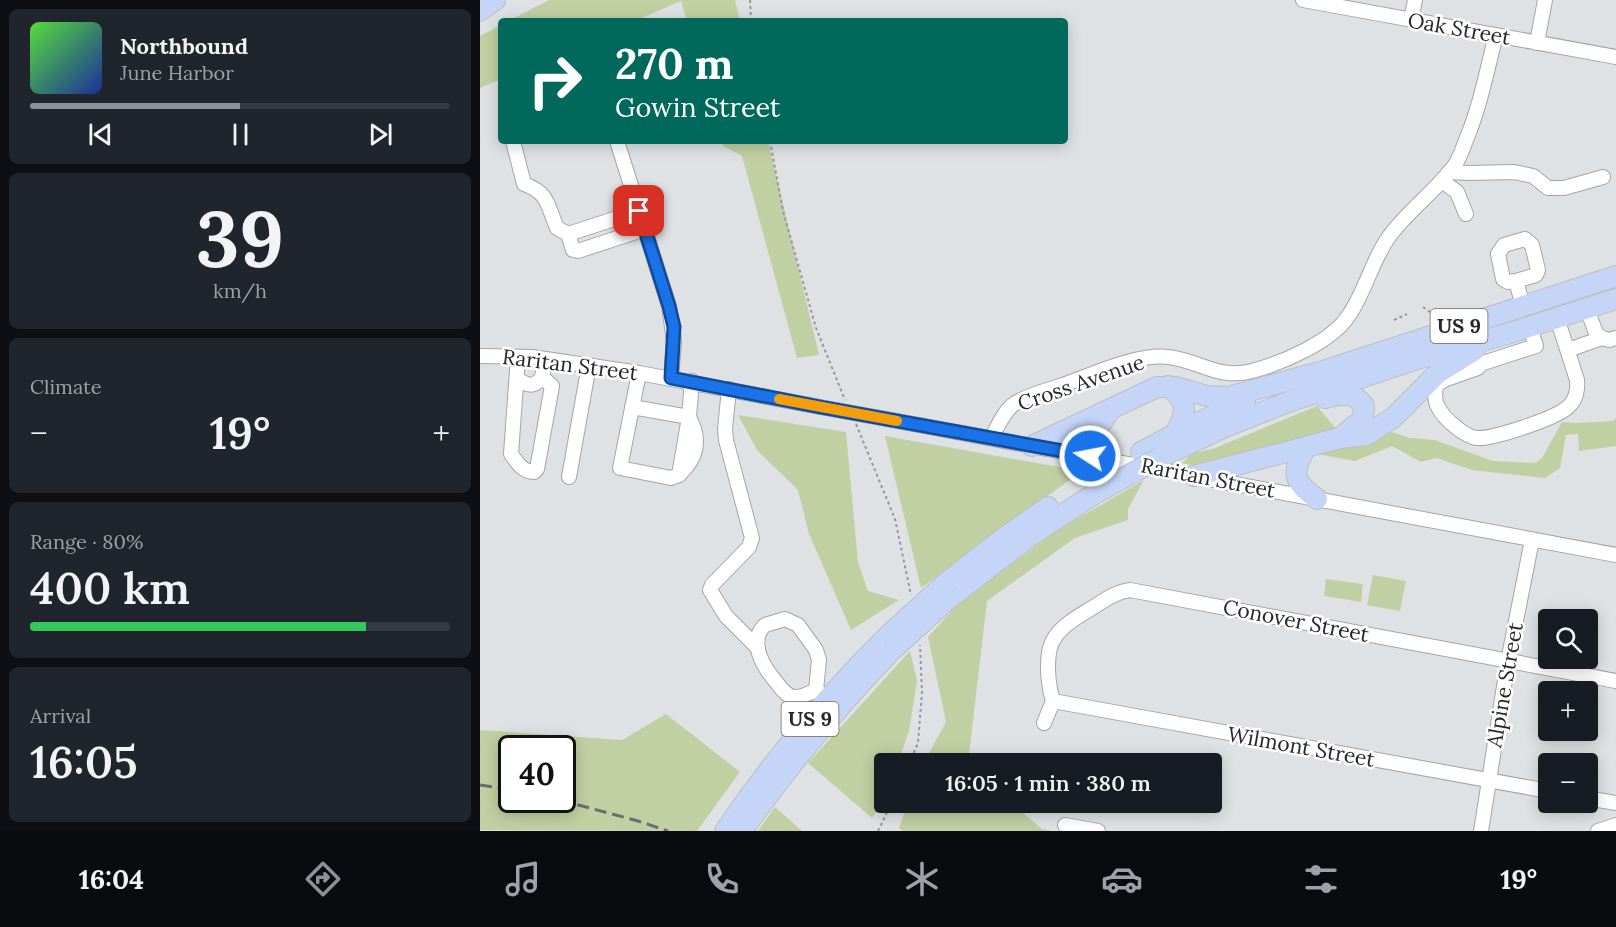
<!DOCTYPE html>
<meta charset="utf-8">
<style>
:root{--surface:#171b24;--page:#20242c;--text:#f1f3f6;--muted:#9ea1a6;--line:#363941;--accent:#8c9099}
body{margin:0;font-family:Lora,serif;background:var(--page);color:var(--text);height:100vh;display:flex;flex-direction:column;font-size:22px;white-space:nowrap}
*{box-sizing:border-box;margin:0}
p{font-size:20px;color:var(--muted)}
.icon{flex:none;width:33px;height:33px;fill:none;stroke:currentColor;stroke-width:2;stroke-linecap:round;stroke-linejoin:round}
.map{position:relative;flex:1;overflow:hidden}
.drawer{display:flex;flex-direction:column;gap:9px;padding:9px;background:#0d0f14;width:480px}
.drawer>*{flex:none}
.banner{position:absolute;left:18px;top:18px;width:570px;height:126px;border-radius:6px;box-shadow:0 3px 15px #0003;background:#00695c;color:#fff;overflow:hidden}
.controls{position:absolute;left:1058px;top:609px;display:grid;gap:12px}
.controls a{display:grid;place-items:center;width:60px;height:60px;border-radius:6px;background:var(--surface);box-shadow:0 3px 15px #0003;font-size:30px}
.speed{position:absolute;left:18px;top:735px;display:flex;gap:12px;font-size:30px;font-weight:700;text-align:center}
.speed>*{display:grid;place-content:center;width:78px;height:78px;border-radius:50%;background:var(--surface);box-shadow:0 3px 15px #0003;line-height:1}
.speed .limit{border:3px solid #111;border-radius:9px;background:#fff;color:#111}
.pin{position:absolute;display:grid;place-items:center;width:51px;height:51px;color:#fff;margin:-26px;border-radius:12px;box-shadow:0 3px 9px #0006}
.me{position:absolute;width:66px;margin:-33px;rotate:281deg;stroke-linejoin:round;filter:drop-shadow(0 0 4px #0008)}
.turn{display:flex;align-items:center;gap:21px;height:126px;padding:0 18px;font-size:27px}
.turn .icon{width:78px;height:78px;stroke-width:2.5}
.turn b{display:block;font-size:42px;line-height:51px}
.big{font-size:45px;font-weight:600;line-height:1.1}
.drawer .tile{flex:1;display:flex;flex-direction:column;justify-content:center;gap:9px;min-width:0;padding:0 21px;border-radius:9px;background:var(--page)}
.drawer .dial{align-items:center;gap:0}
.dial b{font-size:78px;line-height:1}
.song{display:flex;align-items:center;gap:18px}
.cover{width:72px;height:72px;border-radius:9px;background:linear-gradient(135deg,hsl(110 70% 55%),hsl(230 70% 35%))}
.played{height:6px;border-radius:3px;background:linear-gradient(90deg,var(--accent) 50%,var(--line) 50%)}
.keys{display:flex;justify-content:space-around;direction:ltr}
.heat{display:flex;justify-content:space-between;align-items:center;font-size:33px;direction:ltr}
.charge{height:9px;border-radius:4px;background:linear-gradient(90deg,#34c759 80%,var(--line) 0)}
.trip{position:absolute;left:394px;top:753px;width:348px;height:60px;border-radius:6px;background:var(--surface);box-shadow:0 3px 15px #0003;font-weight:600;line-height:60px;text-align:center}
.menu{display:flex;height:96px;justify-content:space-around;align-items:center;background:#090b0e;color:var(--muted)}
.menu .icon{width:42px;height:42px}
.menu .current{color:var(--accent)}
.menu b{font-size:27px;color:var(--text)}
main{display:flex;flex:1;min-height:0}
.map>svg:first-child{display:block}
.green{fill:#c1d0a2;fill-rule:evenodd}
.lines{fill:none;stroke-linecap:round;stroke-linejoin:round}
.minor-casing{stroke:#a3a5a8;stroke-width:16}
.highway-casing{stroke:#bebebf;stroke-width:22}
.path{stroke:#96989b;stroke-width:2;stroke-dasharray:3 3;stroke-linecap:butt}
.minor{stroke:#fff;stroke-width:14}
.highway{stroke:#c5d5f7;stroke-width:20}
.rail{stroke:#6b6d6f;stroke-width:3;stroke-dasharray:12 6;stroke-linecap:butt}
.minor-bridge-casing{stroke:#a3a5a8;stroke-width:16;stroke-linecap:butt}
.highway-bridge-casing{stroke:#bebebf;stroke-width:22;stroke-linecap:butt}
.minor-bridge{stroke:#fff;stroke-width:14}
.highway-bridge{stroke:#c5d5f7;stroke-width:20}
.route-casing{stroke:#114b97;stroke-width:15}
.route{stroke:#1a73e8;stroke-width:10}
.slow{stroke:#f59e0b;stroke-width:10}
.labels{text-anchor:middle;stroke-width:5;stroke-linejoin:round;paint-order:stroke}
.shield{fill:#fff;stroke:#686869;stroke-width:1.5}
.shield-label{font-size:20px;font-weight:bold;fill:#272829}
.street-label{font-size:21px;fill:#272829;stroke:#fff}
</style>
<main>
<section class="drawer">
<div class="tile">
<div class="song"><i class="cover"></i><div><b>Northbound</b><p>June Harbor</p></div></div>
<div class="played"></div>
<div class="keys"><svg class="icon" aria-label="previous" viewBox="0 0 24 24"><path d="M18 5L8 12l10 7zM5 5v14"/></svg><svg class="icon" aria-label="pause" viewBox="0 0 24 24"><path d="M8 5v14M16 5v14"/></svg><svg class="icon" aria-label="next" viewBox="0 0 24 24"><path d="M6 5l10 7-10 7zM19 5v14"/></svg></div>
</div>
<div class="tile dial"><b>39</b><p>km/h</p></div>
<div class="tile"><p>Climate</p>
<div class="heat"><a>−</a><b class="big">19°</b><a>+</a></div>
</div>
<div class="tile"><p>Range · 80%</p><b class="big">400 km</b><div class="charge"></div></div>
<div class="tile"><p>Arrival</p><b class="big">16:05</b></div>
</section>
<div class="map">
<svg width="1136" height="831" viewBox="0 0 1136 831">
<rect width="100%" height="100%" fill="#dfe2e5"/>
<g class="green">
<polygon points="69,0 255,0 260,21 207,21 201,1 155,21 28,21"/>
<polygon points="21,25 21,79 0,88 0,36"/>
<polygon points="242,141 288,141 339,355 317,358 262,156 243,146"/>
<polygon points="837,406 857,430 724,468 702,463 711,454 735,448"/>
<polygon points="258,415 366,432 378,562 388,591 419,600 371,630 329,534 318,490 277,450"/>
<polygon points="1136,418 1136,446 1099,451 1098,434 1086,435 1080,468 1065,478 992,470 956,458 941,462 912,446 875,461 837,454 912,432 930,438 955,440 1013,461 1055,463 1062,458 1082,422 1095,423 1133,421"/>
<polygon points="405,436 602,471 441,588"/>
<polygon points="664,480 648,509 648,520 595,538 507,601 488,763 443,764 466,722 448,637 490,591 508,581 579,529"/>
<polygon points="893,575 926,581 920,611 887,605"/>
<polygon points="846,579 883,584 881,602 844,596"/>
<path d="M430,651l7,30 -8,50 -11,32 -13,1c0,24 5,35 -13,54l-64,-55z"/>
<path d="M186,714l74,58 -43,59 -217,-1v-100l142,10zM32,748h50v52h-50z"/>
<polygon points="530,802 562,829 572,831 423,831 419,828 428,803"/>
<polygon points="295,807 322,831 278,831"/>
</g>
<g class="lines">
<g class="minor-casing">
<g id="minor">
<polyline points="823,0 1136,57"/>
<polyline points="931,20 935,0"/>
<polyline points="1057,43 1065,0"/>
<path d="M33,141l11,43c25,9 23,21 33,44l11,6 71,-23"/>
<polyline points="137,141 189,306 194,341 191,378"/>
<polyline points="969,172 989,173 1034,172 1053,176 1068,188 1084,188 1123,177"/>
<polyline points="962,181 977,192 986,214"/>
<polyline points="88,234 93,250 98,251 165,229"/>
<polyline points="1036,281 1028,282 1023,279 1018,254 1024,245 1045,239 1052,245 1058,270 1056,275 1036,281 1043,306"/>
<polyline points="1107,309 1116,333 1122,338"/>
<path d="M1050,327l6,19 -59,19 1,3 -34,12 -8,5c-1,7 -2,16 2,22 6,12 27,30 39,31 16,1 81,-20 92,-32 7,-6 9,-17 8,-26l-20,-62"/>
<polyline points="1088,350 1122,338 1129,340 1136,338"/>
<polyline points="0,356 52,357 159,373 340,407"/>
<path d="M38,357l-7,97c6,8 11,18 23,18l3,-3 15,-83 -10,-9 3,-18"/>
<polyline points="159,373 140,468 191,478 199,475 209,417 212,381"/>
<path d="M37,378c9,8 18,10 25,-1"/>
<polyline points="249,389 245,429 246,440 272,538 269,547 232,585 230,590 246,616 278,648"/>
<polyline points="152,407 209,417"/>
<polyline points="412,420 1136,555"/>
<path d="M511,438c7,-11 12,-26 23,-34 13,-9 31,-13 46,-18 32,-11 76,-33 109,-29 31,4 50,23 83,14 30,-8 80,-29 97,-56 16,-23 22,-52 39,-77 19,-27 47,-46 67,-73 5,-8 8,-17 11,-25 14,-33 21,-70 30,-105"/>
<path d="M199,475c18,-17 22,-34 11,-56"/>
<polyline points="89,477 109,365"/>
<path d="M336,690c-6,3 -15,8 -22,7 -8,-1 -13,-9 -17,-14 -13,-15 -30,-41 -12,-58l20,-6 13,6 18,25 3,10 -3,30 11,9"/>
<path d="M573,701c-5,-16 -9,-49 2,-64 9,-13 24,-21 37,-29 13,-8 23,-16 38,-18l486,91"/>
<polyline points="573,701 1068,791"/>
<polyline points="564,723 573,701"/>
<polyline points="1107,798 1136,803"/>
<polyline points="585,825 618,831"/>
<polyline points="1001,831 1028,661 1052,540"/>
<polyline points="1118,831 1136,825"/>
</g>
</g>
<g class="highway-casing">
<g id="highway">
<polyline points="0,11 15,0"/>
<path d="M688,386c21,16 19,26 7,48"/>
<path d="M845,398c15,-4 29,-7 39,8l-1,13 -23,19"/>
<polyline points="552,446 677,387 696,387 727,396 748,397 843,371 1136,276"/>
<path d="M826,447c-15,27 -13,34 11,52"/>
<polyline points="586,451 590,437 602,423"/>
<polyline points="661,452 714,424 765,402"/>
<polyline points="610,456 616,431 630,410"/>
<polyline points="681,457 745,427 808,402 934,360 1030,333 1136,299"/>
<polyline points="714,476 860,438 886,435 913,418 958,373 995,350"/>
<polyline points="466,583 521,540 568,507"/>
<polyline points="467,600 547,538 611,496"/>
<path d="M245,831c49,-72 104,-138 166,-198"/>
<path d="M262,831c46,-65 95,-124 150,-181"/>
</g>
</g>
<g class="path">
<polyline points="270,0 271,21"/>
<polyline points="290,141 303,211 336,328 365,400"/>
<polyline points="943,307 954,315"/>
<polyline points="914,320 927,314"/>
<polyline points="376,424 415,519 431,595"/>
<polyline points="429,764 438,743 442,692 440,645"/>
<polyline points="398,831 412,802"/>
</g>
<use href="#minor" class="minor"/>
<use href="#highway" class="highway"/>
<g class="rail">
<polyline points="0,785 32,790"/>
<polyline points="80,800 158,821 188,831"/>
</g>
<g class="minor-bridge-casing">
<polyline id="minor-bridge" points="340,407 412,420"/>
</g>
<g class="highway-bridge-casing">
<g id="highway-bridge">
<polyline points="611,496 681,457"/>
<polyline points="411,633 466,583"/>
<polyline points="412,650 467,600"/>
</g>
</g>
<use href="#minor-bridge" class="minor-bridge"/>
<use href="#highway-bridge" class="highway-bridge"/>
</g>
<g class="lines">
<g class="route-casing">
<polyline id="route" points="159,211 189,306 194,327 191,378 340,407 610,456"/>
</g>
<use href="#route" class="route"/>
<polyline class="slow" points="299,399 417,421"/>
</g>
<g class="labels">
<g class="shield">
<rect x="950.5" y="309" width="57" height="34" rx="4.5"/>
<rect x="301.5" y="702" width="57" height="34" rx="4.5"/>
</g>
<g class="shield-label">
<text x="979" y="333">US 9</text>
<text x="330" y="726">US 9</text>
</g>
<g class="street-label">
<text transform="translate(979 29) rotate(10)" y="7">Oak Street</text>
<text transform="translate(90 365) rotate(7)" y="7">Raritan Street</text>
<text transform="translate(601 383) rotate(-19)" y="7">Cross Avenue</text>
<text transform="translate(728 478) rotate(11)" y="7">Raritan Street</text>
<text transform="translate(816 621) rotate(11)" y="7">Conover Street</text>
<text transform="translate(1025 685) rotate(-80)" y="7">Alpine Street</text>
<text transform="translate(821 747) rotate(10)" y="7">Wilmont Street</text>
</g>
</g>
</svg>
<div class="controls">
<a><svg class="icon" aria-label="search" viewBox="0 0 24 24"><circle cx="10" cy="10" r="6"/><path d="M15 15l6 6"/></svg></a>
<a>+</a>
<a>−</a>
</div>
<div class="speed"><div class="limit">40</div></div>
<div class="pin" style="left:159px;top:211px;background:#d93025"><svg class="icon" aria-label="arrive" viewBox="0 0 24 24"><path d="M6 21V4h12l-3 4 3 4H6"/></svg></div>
<svg class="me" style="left:610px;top:456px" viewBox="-20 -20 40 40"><circle r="17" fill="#1a73e8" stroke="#fff" stroke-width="3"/><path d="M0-11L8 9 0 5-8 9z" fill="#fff"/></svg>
<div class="trip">16:05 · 1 min · 380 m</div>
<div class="banner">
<div class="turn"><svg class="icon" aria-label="right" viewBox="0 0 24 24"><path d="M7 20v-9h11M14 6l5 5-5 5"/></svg><div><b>270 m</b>Gowin Street</div></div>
</div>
</div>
</main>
<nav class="menu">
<b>16:04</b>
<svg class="icon current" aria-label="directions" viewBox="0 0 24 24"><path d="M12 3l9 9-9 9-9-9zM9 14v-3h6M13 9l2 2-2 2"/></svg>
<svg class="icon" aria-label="music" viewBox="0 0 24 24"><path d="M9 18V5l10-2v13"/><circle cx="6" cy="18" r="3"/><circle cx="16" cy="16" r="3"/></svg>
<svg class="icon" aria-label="phone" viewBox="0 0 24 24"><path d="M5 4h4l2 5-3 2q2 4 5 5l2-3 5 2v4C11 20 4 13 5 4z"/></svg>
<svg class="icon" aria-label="climate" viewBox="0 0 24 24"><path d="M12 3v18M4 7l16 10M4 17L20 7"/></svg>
<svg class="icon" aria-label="car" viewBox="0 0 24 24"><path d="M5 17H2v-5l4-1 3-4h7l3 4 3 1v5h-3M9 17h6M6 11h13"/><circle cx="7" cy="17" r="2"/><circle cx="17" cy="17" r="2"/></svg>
<svg class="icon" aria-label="filters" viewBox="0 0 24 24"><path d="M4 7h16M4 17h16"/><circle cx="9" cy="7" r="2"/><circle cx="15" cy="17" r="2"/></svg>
<b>19°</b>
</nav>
